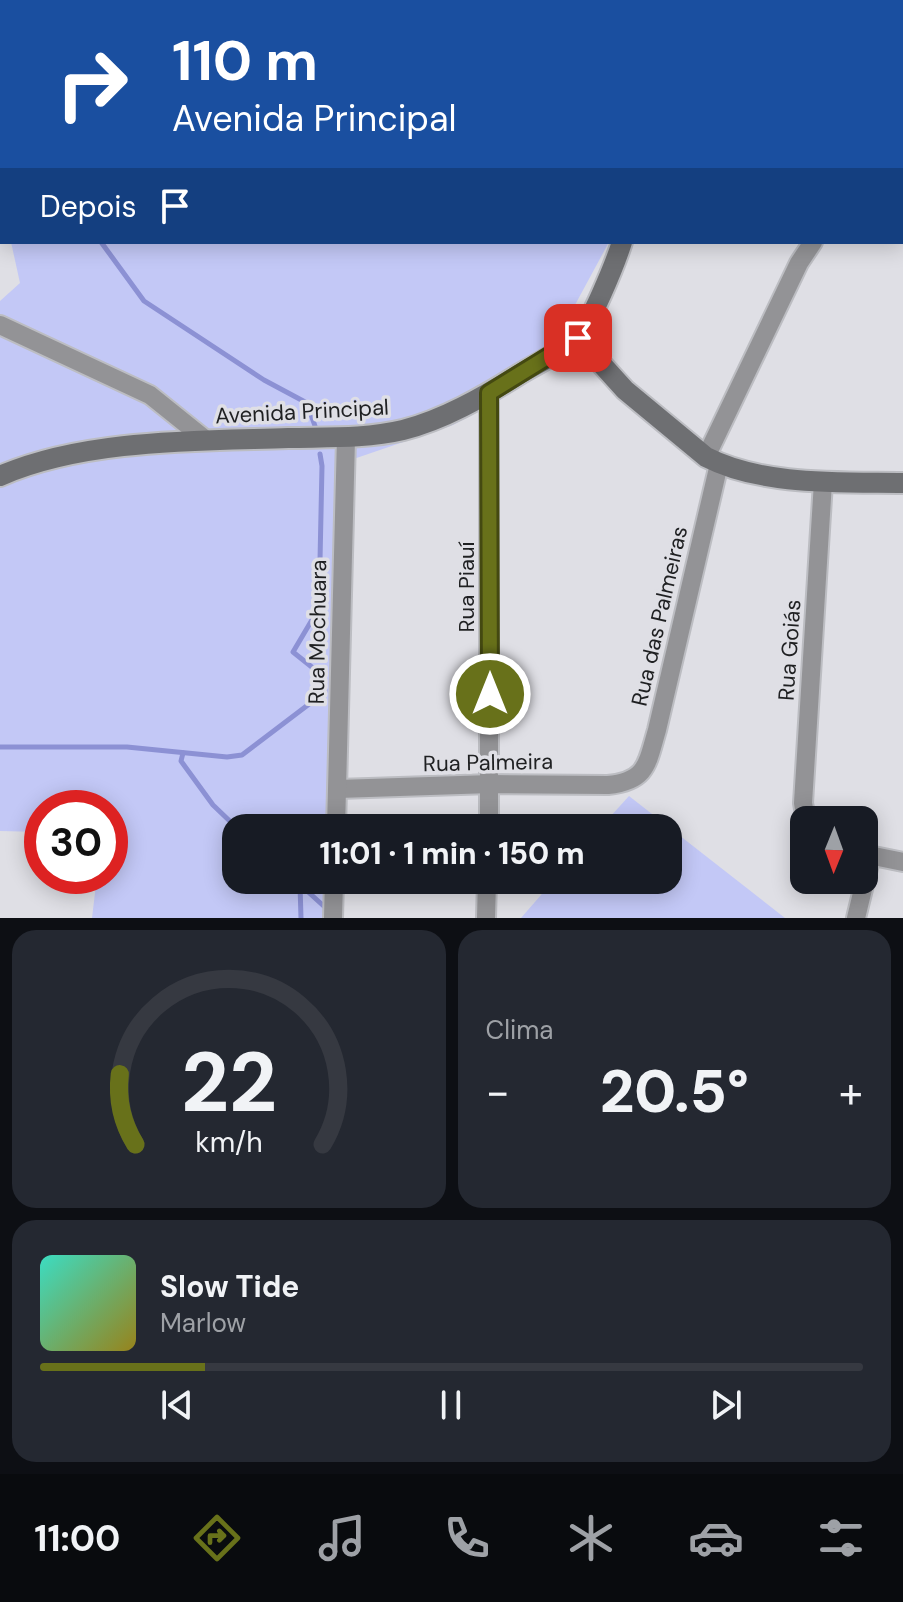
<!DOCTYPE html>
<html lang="pt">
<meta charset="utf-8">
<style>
:root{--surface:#171b24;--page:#242831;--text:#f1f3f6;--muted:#9ea1a6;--line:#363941;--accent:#68711a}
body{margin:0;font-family:"DM Sans",sans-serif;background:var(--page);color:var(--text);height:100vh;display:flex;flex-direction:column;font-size:30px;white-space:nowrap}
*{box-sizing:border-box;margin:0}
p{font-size:26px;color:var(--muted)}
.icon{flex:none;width:44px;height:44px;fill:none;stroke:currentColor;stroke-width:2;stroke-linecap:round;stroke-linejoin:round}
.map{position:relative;height:918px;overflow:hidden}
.panel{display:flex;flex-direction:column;gap:12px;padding:12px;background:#0d0f14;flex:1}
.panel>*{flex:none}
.hud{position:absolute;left:0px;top:0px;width:904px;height:244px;box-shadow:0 4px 20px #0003;background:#1a4fa0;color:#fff;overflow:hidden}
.needle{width:52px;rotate:181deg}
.buttons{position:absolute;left:790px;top:806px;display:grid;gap:16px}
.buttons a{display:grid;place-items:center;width:88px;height:88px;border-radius:16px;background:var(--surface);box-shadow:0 4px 20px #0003;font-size:40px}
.speed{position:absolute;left:24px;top:790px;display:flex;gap:16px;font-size:40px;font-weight:700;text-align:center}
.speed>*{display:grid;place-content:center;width:104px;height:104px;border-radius:50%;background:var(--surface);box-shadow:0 4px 20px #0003;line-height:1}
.speed .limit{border:12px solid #d22;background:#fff;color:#111}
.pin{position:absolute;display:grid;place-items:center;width:68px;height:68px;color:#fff;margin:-34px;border-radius:16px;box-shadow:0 4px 12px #0006}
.me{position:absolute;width:88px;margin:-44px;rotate:0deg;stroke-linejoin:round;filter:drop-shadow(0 0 6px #0008)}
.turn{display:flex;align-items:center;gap:28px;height:168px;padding:0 40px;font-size:36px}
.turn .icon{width:104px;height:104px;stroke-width:2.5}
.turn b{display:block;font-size:56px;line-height:68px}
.then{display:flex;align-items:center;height:76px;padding:0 40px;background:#0003;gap:16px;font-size:30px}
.big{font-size:60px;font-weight:800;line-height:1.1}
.panel .widget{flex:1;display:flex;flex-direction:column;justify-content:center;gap:12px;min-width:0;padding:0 28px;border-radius:24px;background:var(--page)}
.panel .dial{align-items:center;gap:0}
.dial svg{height:208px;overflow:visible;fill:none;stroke:var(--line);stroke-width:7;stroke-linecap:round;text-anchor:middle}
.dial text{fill:var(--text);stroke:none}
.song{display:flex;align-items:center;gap:24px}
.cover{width:96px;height:96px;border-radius:12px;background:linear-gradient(135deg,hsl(170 70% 55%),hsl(50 70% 35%))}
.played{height:8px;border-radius:4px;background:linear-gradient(90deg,var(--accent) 20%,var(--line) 20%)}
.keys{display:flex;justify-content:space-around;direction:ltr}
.heat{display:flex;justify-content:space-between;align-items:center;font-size:44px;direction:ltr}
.panel .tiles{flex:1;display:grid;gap:12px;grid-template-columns:1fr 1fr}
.widget:last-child{grid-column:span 2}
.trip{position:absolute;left:222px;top:814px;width:460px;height:80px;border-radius:24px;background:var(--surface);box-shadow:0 4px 20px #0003;font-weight:800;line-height:80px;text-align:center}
.tabs{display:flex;height:128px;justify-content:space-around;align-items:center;background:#090b0e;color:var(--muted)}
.tabs .icon{width:56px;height:56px}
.tabs .selected{color:var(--accent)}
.tabs b{font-size:36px;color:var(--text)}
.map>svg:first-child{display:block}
.green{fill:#c3c8f6}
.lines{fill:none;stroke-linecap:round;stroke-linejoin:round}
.stream{stroke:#8c91d4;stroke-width:5}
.street-casing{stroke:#bcbdc2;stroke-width:22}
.secondary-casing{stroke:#bcbdc2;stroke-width:24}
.street{stroke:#939396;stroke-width:18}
.secondary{stroke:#6e6f72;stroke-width:20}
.route-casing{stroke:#444911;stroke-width:20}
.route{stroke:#68711a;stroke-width:14}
.labels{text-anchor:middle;stroke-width:7;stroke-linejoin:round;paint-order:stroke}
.street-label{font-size:22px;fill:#1f2022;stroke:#dfdfe5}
</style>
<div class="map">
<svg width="903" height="918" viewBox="0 0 903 918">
<rect width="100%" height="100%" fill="#dfdfe5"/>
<g class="green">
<polygon points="0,0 296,0 296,2 2,2 2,221"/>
<polygon points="11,242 609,242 562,329 500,400 453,425 336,465 336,828 236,828 236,880 336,880 336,918 92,918 97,876 110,876 110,808 42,808 42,832 0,831 0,301 20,283"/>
<polygon points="629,796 785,918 521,918 554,880 668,880 668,828 600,828"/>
</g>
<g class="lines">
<g class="stream">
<polyline points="0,118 2,120"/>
<polyline points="902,206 903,205"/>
<polyline points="101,242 144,301 264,380 307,403 315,426"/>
<polyline points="0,747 127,747 227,757 242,755 325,692 323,676 293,652 319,608 322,466 320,454"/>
<polyline points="183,753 181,761 213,805 237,828"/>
<polyline points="295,880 327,909"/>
<polyline points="300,885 301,918"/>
</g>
<g class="street-casing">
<g id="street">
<polyline points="838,0 841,2"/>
<polyline points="902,62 903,63"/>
<polyline points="902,183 903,183"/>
<polyline points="0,325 150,395 206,440"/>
<polyline points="706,457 799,263 813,242"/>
<path d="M338,789l153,-5 117,1c39,-4 39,-21 49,-55l62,-266"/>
<polyline points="806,820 803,803 823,482"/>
<polyline points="336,828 346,438"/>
<polyline points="489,828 489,393"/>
<polyline points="864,854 903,862"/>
<polyline points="333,918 334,880"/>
<polyline points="486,918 487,880"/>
<polyline points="856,918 871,856"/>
</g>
</g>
<g class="secondary-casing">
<g id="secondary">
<polyline points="659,2 660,0"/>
<path d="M578,338l47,52 81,67c56,29 135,25 197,26"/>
<path d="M0,476c84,-37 197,-35 288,-38 38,-1 77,1 115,-8 40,-10 80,-33 115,-55 18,-11 40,-21 57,-35 14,-11 41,-79 47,-98"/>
</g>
</g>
<use href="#street" class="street"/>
<use href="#secondary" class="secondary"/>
</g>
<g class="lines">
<g class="route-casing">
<polyline id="route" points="490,694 489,393 578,338"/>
</g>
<use href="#route" class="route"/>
</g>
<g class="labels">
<g class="street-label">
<text transform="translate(302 411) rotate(-3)" y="8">Avenida Principal</text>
<text transform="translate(466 587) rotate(-90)" y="8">Rua Piauí</text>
<text transform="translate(659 616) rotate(-77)" y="8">Rua das Palmeiras</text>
<text transform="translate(317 632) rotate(-89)" y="8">Rua Mochuara</text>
<text transform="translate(789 650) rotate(-86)" y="8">Rua Goiás</text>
<text transform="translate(488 762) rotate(-1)" y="8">Rua Palmeira</text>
</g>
</g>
</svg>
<div class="buttons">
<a><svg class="needle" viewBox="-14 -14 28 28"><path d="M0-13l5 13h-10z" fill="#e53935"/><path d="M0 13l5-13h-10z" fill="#9ea1a6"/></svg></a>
</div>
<div class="speed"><div class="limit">30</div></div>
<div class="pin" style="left:578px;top:338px;background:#d93025"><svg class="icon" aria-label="arrive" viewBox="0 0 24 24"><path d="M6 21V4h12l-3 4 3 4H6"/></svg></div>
<svg class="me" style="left:490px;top:694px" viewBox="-20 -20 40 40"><circle r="17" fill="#68711a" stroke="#fff" stroke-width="3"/><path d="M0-11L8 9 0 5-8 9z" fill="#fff"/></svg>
<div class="trip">11:01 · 1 min · 150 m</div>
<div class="hud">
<div class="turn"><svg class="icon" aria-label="right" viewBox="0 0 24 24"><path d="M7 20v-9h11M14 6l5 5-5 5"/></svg><div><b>110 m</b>Avenida Principal</div></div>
<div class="then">Depois<svg class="icon" aria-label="arrive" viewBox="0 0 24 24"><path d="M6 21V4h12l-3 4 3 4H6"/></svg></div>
</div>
</div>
<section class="panel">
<div class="tiles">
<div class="widget dial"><svg viewBox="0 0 100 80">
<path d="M14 69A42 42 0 1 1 86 69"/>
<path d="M14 69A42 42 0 0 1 8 42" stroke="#68711a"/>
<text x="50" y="56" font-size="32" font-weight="700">22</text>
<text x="50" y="72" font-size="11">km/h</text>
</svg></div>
<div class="widget"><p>Clima</p>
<div class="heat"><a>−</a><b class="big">20.5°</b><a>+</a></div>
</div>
<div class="widget">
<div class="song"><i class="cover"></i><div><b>Slow Tide</b><p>Marlow</p></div></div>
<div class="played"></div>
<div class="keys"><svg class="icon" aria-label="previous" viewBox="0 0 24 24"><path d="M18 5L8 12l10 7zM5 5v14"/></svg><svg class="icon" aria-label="pause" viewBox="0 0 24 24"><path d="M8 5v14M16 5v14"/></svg><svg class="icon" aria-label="next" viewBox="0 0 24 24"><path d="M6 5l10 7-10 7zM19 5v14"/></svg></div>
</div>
</div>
</section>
<nav class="tabs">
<b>11:00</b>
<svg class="icon selected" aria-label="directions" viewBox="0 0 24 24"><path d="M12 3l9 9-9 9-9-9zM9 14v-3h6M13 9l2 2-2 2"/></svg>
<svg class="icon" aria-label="music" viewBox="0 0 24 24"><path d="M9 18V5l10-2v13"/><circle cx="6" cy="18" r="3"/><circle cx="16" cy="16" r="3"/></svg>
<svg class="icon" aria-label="phone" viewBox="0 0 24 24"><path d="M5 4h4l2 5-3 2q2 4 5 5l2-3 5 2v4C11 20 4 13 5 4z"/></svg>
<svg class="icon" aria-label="climate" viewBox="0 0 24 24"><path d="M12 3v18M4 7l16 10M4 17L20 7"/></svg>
<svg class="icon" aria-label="car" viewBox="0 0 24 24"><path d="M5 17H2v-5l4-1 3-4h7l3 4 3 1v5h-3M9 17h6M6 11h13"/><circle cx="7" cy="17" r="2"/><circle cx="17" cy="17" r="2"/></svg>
<svg class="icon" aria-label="filters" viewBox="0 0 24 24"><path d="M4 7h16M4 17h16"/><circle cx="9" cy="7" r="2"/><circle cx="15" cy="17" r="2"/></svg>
</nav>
